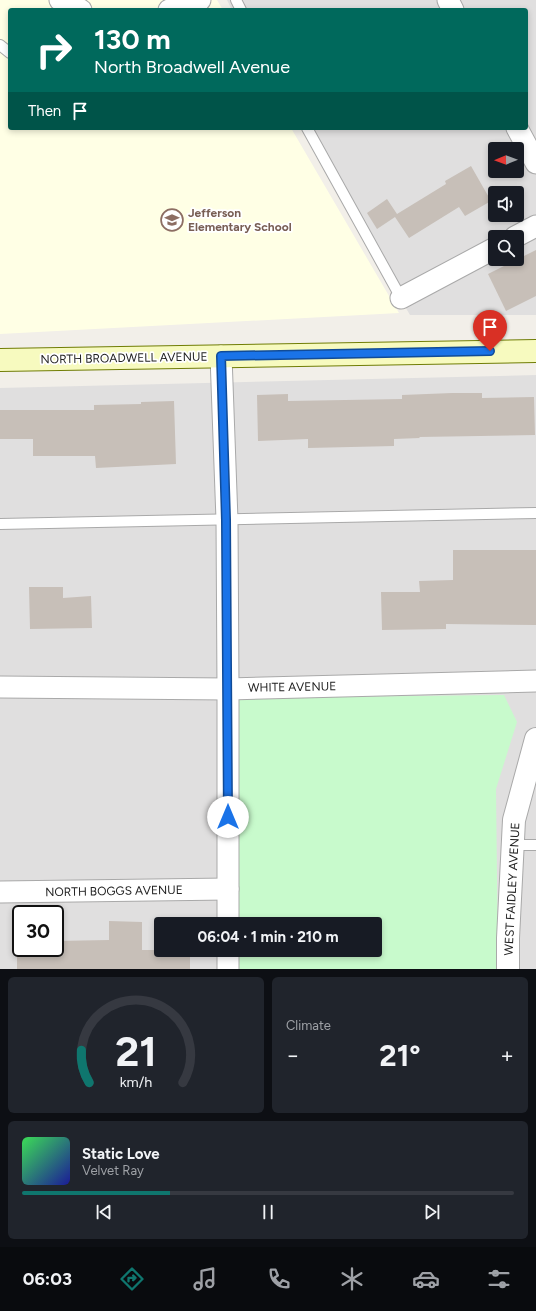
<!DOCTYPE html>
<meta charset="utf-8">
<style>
:root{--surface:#171b24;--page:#20242c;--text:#f1f3f6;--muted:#9ea1a6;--line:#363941;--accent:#0f766e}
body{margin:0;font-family:Figtree,sans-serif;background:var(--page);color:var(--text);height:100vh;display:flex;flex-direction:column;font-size:15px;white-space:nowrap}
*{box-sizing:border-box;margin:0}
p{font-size:13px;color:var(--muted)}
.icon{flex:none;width:22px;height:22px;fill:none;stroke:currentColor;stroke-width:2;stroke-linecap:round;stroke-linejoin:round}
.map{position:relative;height:969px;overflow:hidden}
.side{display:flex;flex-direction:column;gap:8px;padding:8px;background:#0d0f14;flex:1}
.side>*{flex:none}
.banner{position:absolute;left:8px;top:8px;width:520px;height:122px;border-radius:4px;box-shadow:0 2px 6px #0003;background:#00695c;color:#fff;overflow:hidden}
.needle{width:26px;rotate:269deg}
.fabs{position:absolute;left:488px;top:142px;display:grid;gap:8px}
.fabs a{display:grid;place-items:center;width:36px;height:36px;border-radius:4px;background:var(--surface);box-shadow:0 2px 6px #0003;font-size:20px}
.speed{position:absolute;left:12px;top:905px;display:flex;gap:8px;font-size:20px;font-weight:700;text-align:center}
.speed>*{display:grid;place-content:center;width:52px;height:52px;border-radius:50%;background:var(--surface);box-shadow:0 2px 6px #0003;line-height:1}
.speed .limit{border:2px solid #111;border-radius:6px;background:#fff;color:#111}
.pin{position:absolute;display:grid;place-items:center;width:34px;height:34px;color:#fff;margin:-41px -17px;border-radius:50% 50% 50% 0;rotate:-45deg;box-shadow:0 0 4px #0007}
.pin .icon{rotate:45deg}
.me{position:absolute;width:44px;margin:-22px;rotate:0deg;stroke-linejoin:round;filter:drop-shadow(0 0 3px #0008)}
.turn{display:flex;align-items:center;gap:14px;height:84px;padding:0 20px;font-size:18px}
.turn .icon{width:52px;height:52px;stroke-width:2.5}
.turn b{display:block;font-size:28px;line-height:34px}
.then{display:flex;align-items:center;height:38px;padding:0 20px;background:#0003;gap:8px;font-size:15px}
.big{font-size:30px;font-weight:700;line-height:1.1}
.side .widget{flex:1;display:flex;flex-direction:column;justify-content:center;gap:6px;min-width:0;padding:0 14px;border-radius:6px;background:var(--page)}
.side .dial{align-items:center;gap:0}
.dial svg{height:104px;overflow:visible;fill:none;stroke:var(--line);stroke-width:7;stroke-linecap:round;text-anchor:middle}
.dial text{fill:var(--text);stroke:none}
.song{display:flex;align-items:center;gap:12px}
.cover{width:48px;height:48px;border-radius:6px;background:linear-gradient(135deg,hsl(130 70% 55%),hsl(240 70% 35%))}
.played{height:4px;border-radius:2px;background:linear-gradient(90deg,var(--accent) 30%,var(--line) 30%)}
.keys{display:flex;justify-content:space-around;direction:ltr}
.heat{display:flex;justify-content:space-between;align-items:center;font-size:22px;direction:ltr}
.side .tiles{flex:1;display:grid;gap:8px;grid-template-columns:1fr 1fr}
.widget:last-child{grid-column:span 2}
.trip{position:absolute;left:154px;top:917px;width:228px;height:40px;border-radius:4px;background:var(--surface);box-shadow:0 2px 6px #0003;font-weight:700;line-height:40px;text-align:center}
.menu{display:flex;height:64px;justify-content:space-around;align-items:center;background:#090b0e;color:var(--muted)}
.menu .icon{width:28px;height:28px}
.menu .active{color:var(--accent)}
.menu b{font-size:18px;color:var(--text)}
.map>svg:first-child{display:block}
.residential{fill:#e0dfdf;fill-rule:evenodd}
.education{fill:#ffffe5}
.park{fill:#c8facc}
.building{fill:#c7bfb8}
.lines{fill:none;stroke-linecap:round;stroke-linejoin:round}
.service-casing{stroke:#a9a9a9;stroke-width:12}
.minor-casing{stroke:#a9a9a9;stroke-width:23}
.tertiary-casing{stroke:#a9a9a9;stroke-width:24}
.secondary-casing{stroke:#707d05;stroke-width:24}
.service{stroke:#fff;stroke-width:10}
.minor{stroke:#fff;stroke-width:21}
.tertiary{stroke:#fff;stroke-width:22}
.secondary{stroke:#f7fabf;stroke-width:22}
.route-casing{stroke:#114b97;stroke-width:10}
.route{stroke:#1a73e8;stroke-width:7}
.labels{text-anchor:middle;stroke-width:3.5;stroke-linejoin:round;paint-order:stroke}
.education-label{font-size:12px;font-weight:bold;fill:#785e54;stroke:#fff;text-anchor:start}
.street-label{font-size:12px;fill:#222;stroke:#fff}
</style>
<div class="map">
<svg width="536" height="969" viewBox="0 0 536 969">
<rect width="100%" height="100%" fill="#f2efe9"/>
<g class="residential">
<path d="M227,0h309v315h-126l-109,-187h225v-118h-294zM495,149h22v22h-22zM495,193h22v22h-22zM495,237h22v22h-22z"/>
<path d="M536,375v594h-536v-581zM21,914h34v34h-34zM161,924h214v26h-214z"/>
</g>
<polygon class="education" points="0,0 217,0 223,10 10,10 10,128 291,128 399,313 0,334"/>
<polygon class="park" points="504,695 517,722 496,789 498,969 239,969 239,950 375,950 375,924 239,924 236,698"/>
<g class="building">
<polygon points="471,166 491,201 465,216 459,207 409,238 395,217 377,229 367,213 387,199 397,214 446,184 445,181"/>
<polygon points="536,250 536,296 506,311 488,274"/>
<polygon points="452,393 482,393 482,398 534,397 535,435 419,437 420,438 394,439 394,446 308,448 308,439 258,441 257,395 288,394 288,401 402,399 402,395"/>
<polygon points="174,401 176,464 96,468 95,456 33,456 33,439 0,439 0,410 94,410 94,405 141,404 141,402"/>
<polygon points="453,550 536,550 536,625 446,624 446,629 382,630 381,592 420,592 419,581 453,580"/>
<polygon points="29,587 63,587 63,598 91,596 92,628 30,629"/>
<polygon points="109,921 142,922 142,950 190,950 190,969 17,969 17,941 21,941 21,948 55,948 55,941 109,940"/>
</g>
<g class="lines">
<g class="service-casing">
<g id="service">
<polyline points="236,0 241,10"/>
<polyline points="0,45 10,53"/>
<polyline points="307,128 401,298"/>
<polyline points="0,524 536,513"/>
<polyline points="513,845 536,845"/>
</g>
</g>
<g class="minor-casing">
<g id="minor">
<polyline points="60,0 81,10"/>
<polyline points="448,0 453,10"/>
<polyline points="169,10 200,0"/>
<polyline points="517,128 536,163"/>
<polyline points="515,237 536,226"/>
<polyline points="401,298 495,248"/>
<polyline points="221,356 227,520 228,689 228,924"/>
<polyline points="0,687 228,689 536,681"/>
<polyline points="0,892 228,889"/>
<polyline points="228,969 228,950"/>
</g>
</g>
<g class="tertiary-casing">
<polyline id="tertiary" points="508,969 508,938 514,820 536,739"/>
</g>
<g class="secondary-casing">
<polyline id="secondary" points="0,360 536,351"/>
</g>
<use href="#service" class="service"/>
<use href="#minor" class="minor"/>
<use href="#tertiary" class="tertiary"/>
<use href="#secondary" class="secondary"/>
</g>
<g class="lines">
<g class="route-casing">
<polyline id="route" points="228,817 226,520 221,356 490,351"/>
</g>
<use href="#route" class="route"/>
</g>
<defs>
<g id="school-ring" transform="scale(1.15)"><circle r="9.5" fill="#fff" stroke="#8d6e63" stroke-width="1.5"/><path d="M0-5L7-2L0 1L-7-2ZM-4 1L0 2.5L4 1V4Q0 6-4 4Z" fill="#8d6e63"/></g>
</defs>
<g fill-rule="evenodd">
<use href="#school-ring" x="172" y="220"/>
</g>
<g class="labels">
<g class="education-label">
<text x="188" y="217">Jefferson<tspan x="188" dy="14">Elementary School</tspan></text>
</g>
<g class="street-label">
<text transform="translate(124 358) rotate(-1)" y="4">NORTH BROADWELL AVENUE</text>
<text transform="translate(292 687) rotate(-1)" y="4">WHITE AVENUE</text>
<text transform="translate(512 889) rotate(-87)" y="4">WEST FAIDLEY AVENUE</text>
<text transform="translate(114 891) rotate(-1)" y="4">NORTH BOGGS AVENUE</text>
</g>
</g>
</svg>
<div class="fabs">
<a><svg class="needle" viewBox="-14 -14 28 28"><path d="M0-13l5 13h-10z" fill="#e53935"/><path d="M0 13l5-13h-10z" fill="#9ea1a6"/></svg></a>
<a><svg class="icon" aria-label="sound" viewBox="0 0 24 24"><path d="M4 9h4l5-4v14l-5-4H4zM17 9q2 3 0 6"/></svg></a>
<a><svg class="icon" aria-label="search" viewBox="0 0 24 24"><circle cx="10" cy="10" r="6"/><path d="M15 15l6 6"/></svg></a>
</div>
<div class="speed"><div class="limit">30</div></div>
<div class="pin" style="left:490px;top:351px;background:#d93025"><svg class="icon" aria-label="arrive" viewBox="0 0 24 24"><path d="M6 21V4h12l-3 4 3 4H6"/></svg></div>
<svg class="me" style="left:228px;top:817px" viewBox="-20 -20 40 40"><circle r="19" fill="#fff"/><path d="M0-13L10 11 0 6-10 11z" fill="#1a73e8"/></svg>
<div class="trip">06:04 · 1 min · 210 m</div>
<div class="banner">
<div class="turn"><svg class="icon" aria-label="right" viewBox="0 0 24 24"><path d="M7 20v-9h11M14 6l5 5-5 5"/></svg><div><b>130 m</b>North Broadwell Avenue</div></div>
<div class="then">Then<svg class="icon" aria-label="arrive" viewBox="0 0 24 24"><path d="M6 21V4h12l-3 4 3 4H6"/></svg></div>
</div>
</div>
<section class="side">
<div class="tiles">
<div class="widget dial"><svg viewBox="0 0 100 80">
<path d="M14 69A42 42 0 1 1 86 69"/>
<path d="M14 69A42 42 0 0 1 8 44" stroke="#0f766e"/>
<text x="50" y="56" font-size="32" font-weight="700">21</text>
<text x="50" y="72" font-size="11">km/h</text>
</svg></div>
<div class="widget"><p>Climate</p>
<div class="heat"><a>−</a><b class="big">21°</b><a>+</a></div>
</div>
<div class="widget">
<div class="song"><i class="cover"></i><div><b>Static Love</b><p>Velvet Ray</p></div></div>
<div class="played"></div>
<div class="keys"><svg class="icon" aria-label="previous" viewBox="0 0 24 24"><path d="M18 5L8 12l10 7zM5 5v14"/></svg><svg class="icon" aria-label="pause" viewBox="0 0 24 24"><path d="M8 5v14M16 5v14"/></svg><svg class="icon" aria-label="next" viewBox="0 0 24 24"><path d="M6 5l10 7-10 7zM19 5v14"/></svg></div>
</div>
</div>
</section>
<nav class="menu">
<b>06:03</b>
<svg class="icon active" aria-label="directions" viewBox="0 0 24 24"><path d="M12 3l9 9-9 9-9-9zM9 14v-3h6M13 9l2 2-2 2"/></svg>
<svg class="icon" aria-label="music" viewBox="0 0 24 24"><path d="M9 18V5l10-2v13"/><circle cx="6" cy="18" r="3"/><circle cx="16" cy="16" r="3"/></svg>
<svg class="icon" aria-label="phone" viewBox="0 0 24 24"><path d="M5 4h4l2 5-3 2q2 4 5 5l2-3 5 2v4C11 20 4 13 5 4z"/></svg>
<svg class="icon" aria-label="climate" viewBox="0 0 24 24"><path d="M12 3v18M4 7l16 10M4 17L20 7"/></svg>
<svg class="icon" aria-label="car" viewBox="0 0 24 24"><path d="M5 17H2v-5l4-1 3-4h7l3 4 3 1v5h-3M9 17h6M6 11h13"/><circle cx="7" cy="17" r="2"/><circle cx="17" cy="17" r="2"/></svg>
<svg class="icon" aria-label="filters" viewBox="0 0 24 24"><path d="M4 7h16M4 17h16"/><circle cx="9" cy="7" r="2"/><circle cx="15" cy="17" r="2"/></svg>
</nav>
